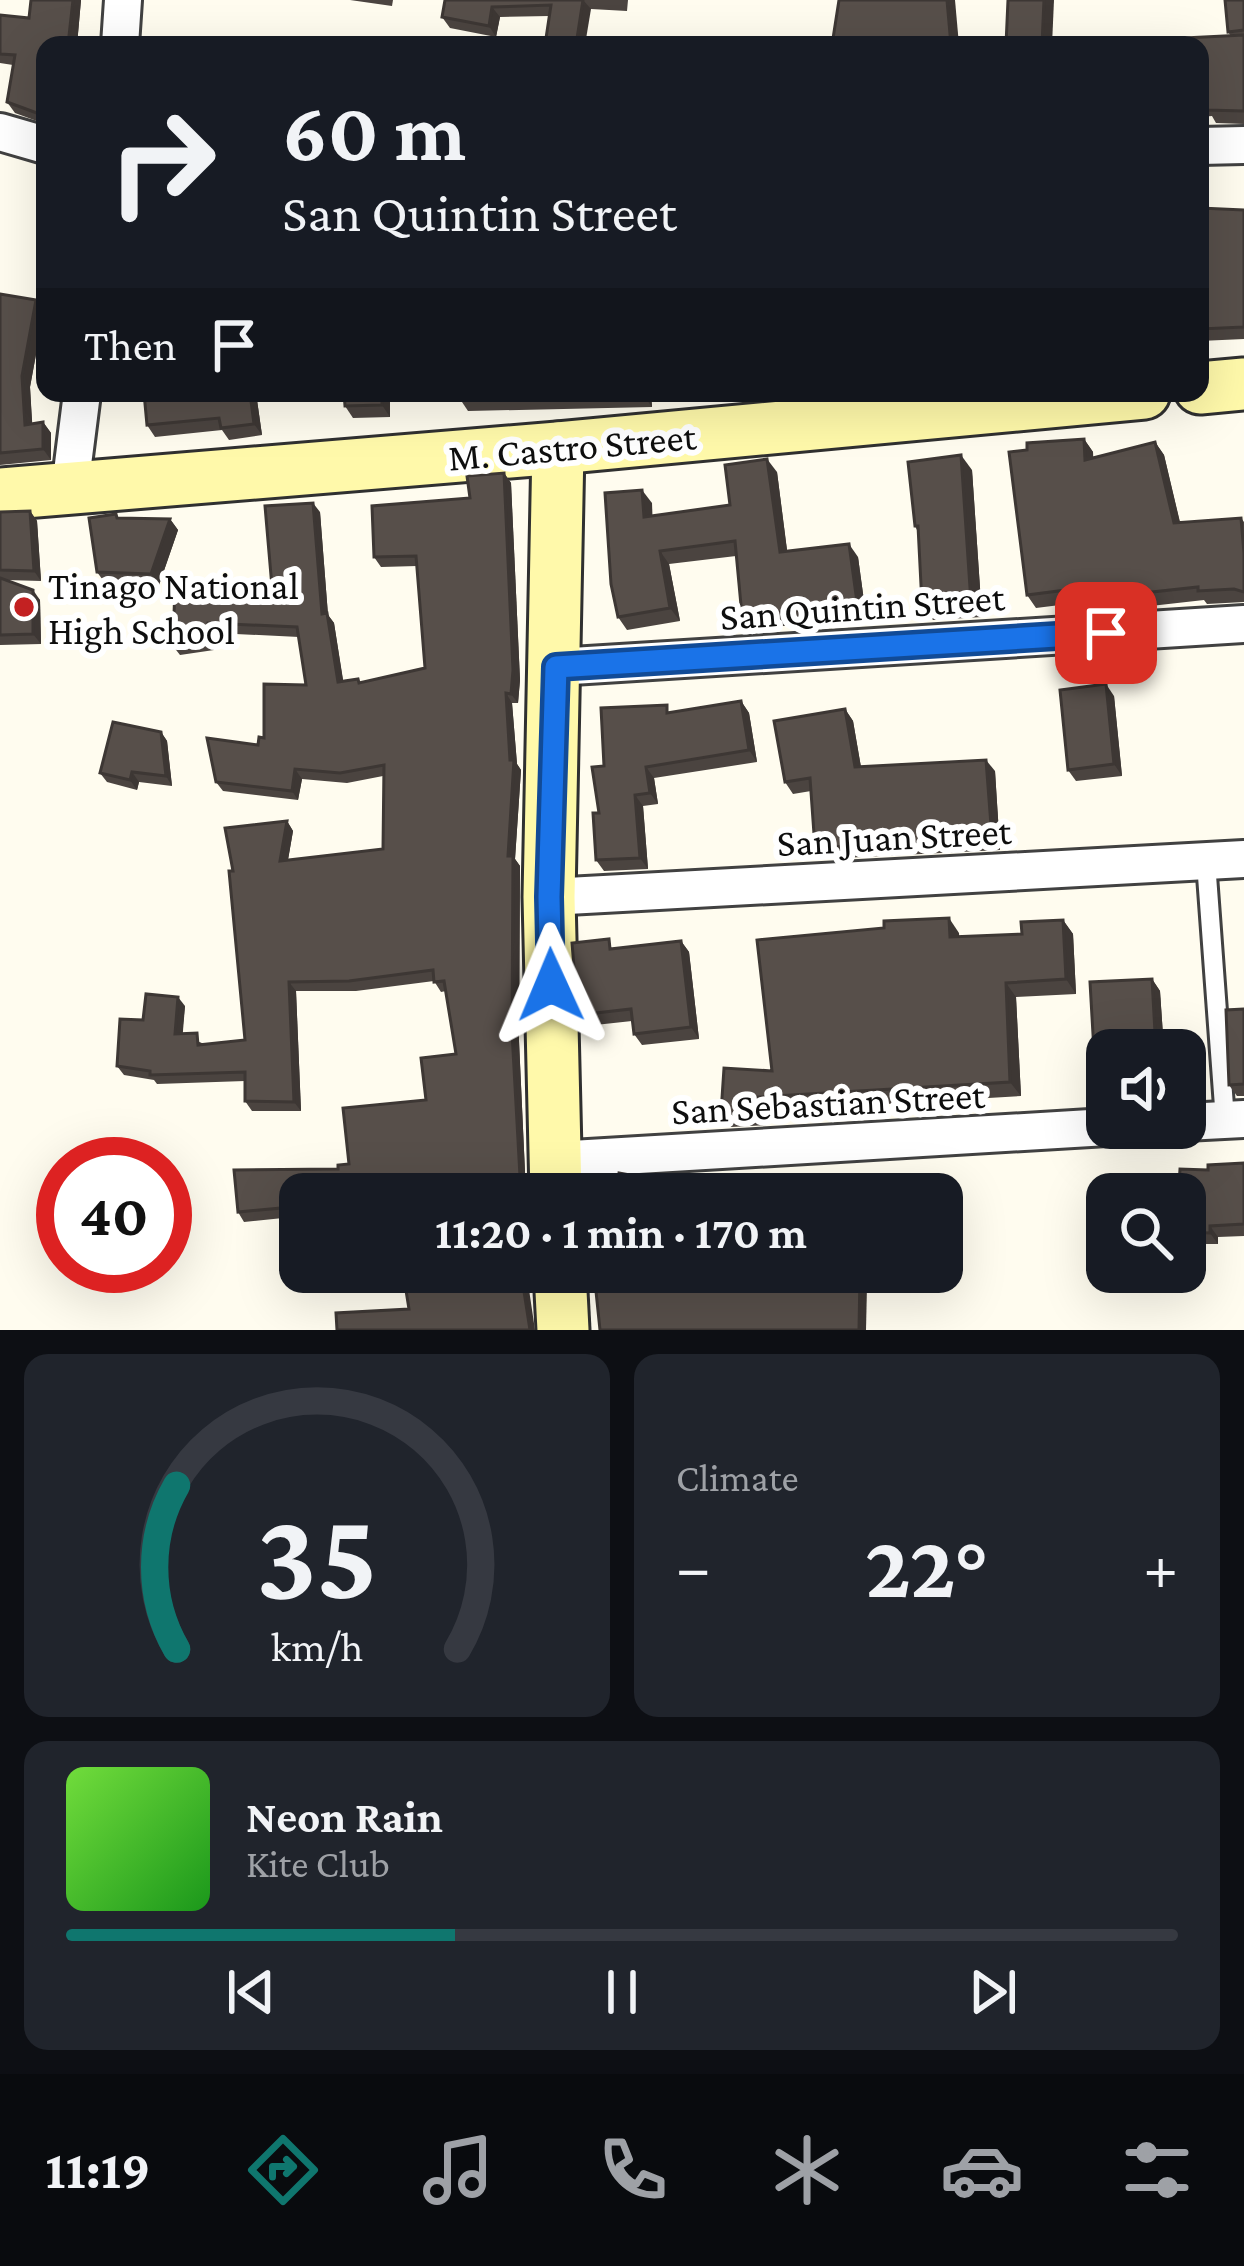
<!DOCTYPE html>
<meta charset="utf-8">
<style>
:root{--surface:#171b24;--page:#20242c;--text:#f1f3f6;--muted:#9ea1a6;--line:#363941;--accent:#0f766e}
body{margin:0;font-family:"Crimson Pro",serif;background:var(--page);color:var(--text);height:100vh;display:flex;flex-direction:column;font-size:45px;white-space:nowrap}
*{box-sizing:border-box;margin:0}
p{font-size:39px;color:var(--muted)}
.icon{flex:none;width:66px;height:66px;fill:none;stroke:currentColor;stroke-width:2;stroke-linecap:round;stroke-linejoin:round}
.map{position:relative;height:1330px;overflow:hidden}
.side{display:flex;flex-direction:column;gap:24px;padding:24px;background:#0d0f14;flex:1}
.side>*{flex:none}
.hud{position:absolute;left:36px;top:36px;width:1173px;height:366px;border-radius:24px;box-shadow:0 12px 48px #0002;background:#171b24;color:var(--text);overflow:hidden}
.buttons{position:absolute;left:1086px;top:1029px;display:grid;gap:24px}
.buttons a{display:grid;place-items:center;width:120px;height:120px;border-radius:24px;background:var(--surface);box-shadow:0 12px 48px #0002;font-size:60px}
.speed{position:absolute;left:36px;top:1137px;display:flex;gap:24px;font-size:60px;font-weight:700;text-align:center}
.speed>*{display:grid;place-content:center;width:156px;height:156px;border-radius:50%;background:var(--surface);box-shadow:0 12px 48px #0002;line-height:1}
.speed .limit{border:18px solid #d22;background:#fff;color:#111}
.pin{position:absolute;display:grid;place-items:center;width:102px;height:102px;color:#fff;margin:-51px;border-radius:24px;box-shadow:0 6px 18px #0006}
.me{position:absolute;width:132px;margin:-66px;rotate:359deg;stroke-linejoin:round;filter:drop-shadow(0 0 9px #0008)}
.turn{display:flex;align-items:center;gap:42px;height:252px;padding:0 48px;font-size:54px}
.turn .icon{width:156px;height:156px;stroke-width:2.5}
.turn b{display:block;font-size:84px;line-height:102px}
.then{display:flex;align-items:center;height:114px;padding:0 48px;background:#0003;gap:24px;font-size:45px}
.big{font-size:90px;font-weight:700;line-height:1.1}
.side .tile{flex:1;display:flex;flex-direction:column;justify-content:center;gap:18px;min-width:0;padding:0 42px;border-radius:24px;background:var(--page)}
.side .dial{align-items:center;gap:0}
.dial svg{height:312px;overflow:visible;fill:none;stroke:var(--line);stroke-width:7;stroke-linecap:round;text-anchor:middle}
.dial text{fill:var(--text);stroke:none}
.song{display:flex;align-items:center;gap:36px}
.cover{width:144px;height:144px;border-radius:18px;background:linear-gradient(135deg,hsl(100 70% 55%),hsl(120 70% 35%))}
.played{height:12px;border-radius:6px;background:linear-gradient(90deg,var(--accent) 35%,var(--line) 35%)}
.keys{display:flex;justify-content:space-around;direction:ltr}
.heat{display:flex;justify-content:space-between;align-items:center;font-size:66px;direction:ltr}
.side .tiles{flex:1;display:grid;gap:24px;grid-template-columns:1fr 1fr}
.tile:last-child{grid-column:span 2}
.trip{position:absolute;left:279px;top:1173px;width:684px;height:120px;border-radius:24px;background:var(--surface);box-shadow:0 12px 48px #0002;font-weight:700;line-height:120px;text-align:center}
.tab-bar{display:flex;height:192px;justify-content:space-around;align-items:center;background:#090b0e;color:var(--muted)}
.tab-bar .icon{width:84px;height:84px}
.tab-bar .on{color:var(--accent)}
.tab-bar b{font-size:54px;color:var(--text)}
.map>svg:first-child{display:block}
.lines{fill:none;stroke-linecap:round;stroke-linejoin:round}
.lane-casing{stroke:#414141;stroke-width:24}
.street-casing{stroke:#414141;stroke-width:42}
.secondary-casing{stroke:#303030;stroke-width:57}
.lane{stroke:#fff;stroke-width:18}
.street{stroke:#fff;stroke-width:36}
.secondary{stroke:#fff9aa;stroke-width:51}
.wall{fill:#4b4440}
.shaded-wall{fill:#3d3734}
.building{fill:#574f4a;stroke:#3d3734;stroke-width:3}
.route-casing{stroke:#114b97;stroke-width:30}
.route{stroke:#1a73e8;stroke-width:21}
.poi-dot{fill:#c32122;stroke:#fff;stroke-width:4.5}
.labels{text-anchor:middle;stroke-width:12;stroke-linejoin:round;paint-order:stroke}
.street-label{font-size:39px;fill:#0e0e0e;stroke:#fff}
.poi-label{font-size:39px;fill:#0e0e0e;stroke:#fff;text-anchor:start}
</style>
<div class="map">
<svg width="1244" height="1330" viewBox="0 0 1244 1330">
<rect width="100%" height="100%" fill="#fffcef"/>
<g class="lines">
<g class="lane-casing">
<polyline id="lane" points="1206,862 1225,1120"/>
</g>
<g class="street-casing">
<g id="street">
<polyline points="120,45 123,0"/>
<polyline points="0,132 45,145"/>
<polyline points="1200,146 1244,145"/>
<polyline points="70,488 82,393"/>
<polyline points="556,667 1244,624"/>
<polyline points="549,897 1244,859"/>
<polyline points="1185,1122 1244,1119"/>
<polyline points="555,1160 1107,1127"/>
</g>
</g>
<g class="secondary-casing">
<g id="secondary">
<polyline points="1200,388 1244,384"/>
<polyline points="0,494 558,448 1144,393"/>
<polyline points="556,1194 549,897 558,448"/>
<polyline points="560,1272 563,1330"/>
</g>
</g>
<use href="#lane" class="lane"/>
<use href="#street" class="street"/>
<use href="#secondary" class="secondary"/>
</g>
<g class="wall">
<polygon points="81,0 77,45 45,45 45,124 15,113 7,102 13,65 0,63 0,15 29,18"/>
<polygon points="350,0 393,0 392,6"/>
<polygon points="445,0 628,0 627,11 591,9 549,16 500,17 496,37 450,28 442,17"/>
<polygon points="1244,0 1244,124 1216,123 1212,116 1200,117 1200,45 1231,36 1228,32"/>
<polygon points="1200,208 1244,210 1244,339 1200,341 1204,358 1200,359"/>
<polygon points="0,294 36,300 44,311 30,387 32,424 43,422 51,433 51,460 0,465"/>
<polygon points="144,393 256,393 262,435 229,440 222,430 155,437 147,425"/>
<polygon points="390,393 390,417 353,418 345,406"/>
<polygon points="651,393 652,407 468,411 460,399"/>
<polygon points="718,393 779,393 779,397 721,397"/>
<polygon points="1084,439 1093,452 1093,457 1155,442 1164,455 1180,522 1241,518 1244,522 1244,602 1207,604 1204,600 1124,609 1116,598 1036,608 1027,595"/>
<polygon points="972,470 982,617 933,620 922,605 918,532 915,526"/>
<polygon points="777,472 787,551 858,557 867,623 831,627 827,622 752,629 742,616 736,556 669,564 680,621 627,630 618,617 652,503 652,516 730,505"/>
<polygon points="504,473 511,483 520,680 518,703 512,703 517,764 521,770 515,859 520,866 519,1041 526,1194 300,1194 300,1252 292,1253 286,1243 283,1218 244,1222 238,1212 349,1164 426,1100 456,1054 446,991 441,992 434,981 356,991 296,991 301,1111 252,1111 245,1101 245,1081 157,1084 154,1080 124,1075 117,1066 143,1020 185,1006 182,1034 204,1044 245,1040 233,871 287,821 293,831 288,860 383,849 383,776 347,783 302,779 298,800 223,791 216,782 258,745 306,685 299,637 215,633 214,650 180,655 173,646 175,584 272,587 320,512 328,615 334,623 343,681 361,683 425,668 417,566 381,567 374,557 470,498"/>
<polygon points="30,511 37,521 41,581 6,580 40,600 41,644 0,645 0,512"/>
<polygon points="116,514 119,518 170,519 178,530 159,585 105,583 97,572"/>
<polygon points="1114,696 1122,776 1076,781 1068,770"/>
<polygon points="741,701 749,713 757,762 654,778 658,804 643,806 648,869 604,871 596,860 604,766 672,713"/>
<polygon points="845,709 853,721 861,767 995,771 1000,850 823,859 815,848 811,791 793,794 785,782"/>
<polygon points="161,732 167,741 172,786 139,782 137,790 107,782 100,773"/>
<polygon points="1063,920 1073,934 1076,994 1016,997 1021,1096 768,1111 767,1125 731,1127 721,1113 772,1071 959,933 959,936 1022,934"/>
<polygon points="681,941 689,952 699,1039 642,1045 634,1034 632,1021 586,1026 578,1015 616,948"/>
<polygon points="1152,979 1160,991 1164,1050 1107,1050 1107,1081 1103,1081 1095,1069 1090,982"/>
<polygon points="1244,1009 1244,1096 1237,1096 1229,1085"/>
<polygon points="1244,1163 1244,1236 1218,1237 1218,1244 1185,1244 1185,1194 1107,1194 1107,1243 1098,1231 1099,1184 1179,1185 1180,1169 1208,1170 1208,1165"/>
</g>
<g class="shaded-wall">
<polygon points="73,0 81,0 77,45 68,45"/>
<polygon points="583,0 591,9 585,45 576,45"/>
<polygon points="947,0 955,0 959,45 951,45"/>
<polygon points="1044,0 1054,0 1052,45 1042,45"/>
<polygon points="492,7 500,17 496,37 489,26"/>
<polygon points="36,300 44,311 30,387 33,436 25,425 22,376"/>
<polygon points="250,393 256,393 262,435 254,424"/>
<polygon points="382,393 390,393 390,417 382,405"/>
<polygon points="644,393 651,393 652,407 644,396"/>
<polygon points="43,422 51,433 51,460 43,449"/>
<polygon points="1084,439 1093,452 1094,472 1085,460"/>
<polygon points="1155,442 1164,455 1183,536 1174,523"/>
<polygon points="961,455 972,470 982,617 971,602"/>
<polygon points="767,459 777,472 789,565 780,552"/>
<polygon points="504,473 511,483 520,680 518,703 511,694"/>
<polygon points="642,490 652,503 653,530 644,517"/>
<polygon points="313,503 320,512 328,615 334,623 345,692 338,682 322,614"/>
<polygon points="30,511 37,521 41,581 34,571"/>
<polygon points="170,519 178,530 159,585 151,574"/>
<polygon points="849,544 858,557 867,623 858,609"/>
<polygon points="660,551 669,564 680,621 670,608"/>
<polygon points="33,590 40,600 41,644 33,634"/>
<polygon points="208,623 215,633 214,650 207,640"/>
<polygon points="1106,684 1114,696 1122,776 1114,764"/>
<polygon points="506,693 512,703 517,764 521,770 515,859 520,866 519,1041 526,1194 521,1194 519,1185 512,1032 508,856 510,760"/>
<polygon points="741,701 749,713 757,762 749,750"/>
<polygon points="845,709 853,721 863,779 855,767"/>
<polygon points="161,732 167,741 172,786 166,776"/>
<polygon points="986,760 995,771 1000,850 992,838"/>
<polygon points="646,767 654,778 658,804 650,793"/>
<polygon points="295,769 302,779 298,800 292,791"/>
<polygon points="132,772 139,782 137,790 130,780"/>
<polygon points="635,795 643,806 648,869 640,858"/>
<polygon points="287,821 293,831 286,871 280,861"/>
<polygon points="949,918 959,933 960,951 950,937"/>
<polygon points="1063,920 1073,934 1076,994 1066,979"/>
<polygon points="681,941 689,952 699,1039 691,1027"/>
<polygon points="1152,979 1160,991 1164,1050 1156,1050"/>
<polygon points="289,982 296,991 301,1111 294,1102"/>
<polygon points="1006,983 1016,997 1021,1096 1010,1082"/>
<polygon points="178,997 185,1006 182,1043 175,1034"/>
<polygon points="758,1097 768,1111 767,1125 757,1110"/>
<polygon points="169,1163 173,1169 172,1223 168,1217"/>
<polygon points="646,1178 653,1188 652,1194 643,1194"/>
<polygon points="1210,1226 1218,1237 1218,1244 1210,1233"/>
<polygon points="521,1272 528,1272 527,1276 535,1330 530,1330"/>
<polygon points="860,1276 867,1286 866,1330 859,1330"/>
</g>
<g class="building">
<polygon points="31,0 73,0 68,45 45,45 45,116 7,102 15,55 0,54 0,15 29,18"/>
<polygon points="445,0 583,0 576,45 545,45 551,5 492,7 489,26 442,17"/>
<polygon points="839,0 947,0 951,45 832,45"/>
<polygon points="1008,0 1044,0 1042,45 1006,45"/>
<polygon points="1225,0 1244,0 1244,30 1228,32"/>
<polygon points="1244,35 1244,111 1207,110 1207,103 1200,103 1200,45 1145,45 1145,40"/>
<polygon points="1200,208 1244,210 1244,327 1200,329"/>
<polygon points="0,294 36,300 22,376 25,425 43,422 43,449 0,453"/>
<polygon points="144,393 250,393 254,424 221,428 219,418 147,425"/>
<polygon points="344,393 382,393 382,405 345,406"/>
<polygon points="460,393 644,393 644,396 460,399"/>
<polygon points="1084,439 1085,460 1155,442 1174,523 1241,518 1244,553 1244,592 1234,589 1198,591 1198,587 1115,596 1113,584 1027,595 1009,452 1027,450 1027,443"/>
<polygon points="961,455 971,602 922,605 918,526 915,526 908,462"/>
<polygon points="767,459 780,552 849,544 858,609 822,614 821,608 742,616 735,541 660,551 670,608 618,617 611,584 605,493 642,490 644,517 730,505 725,465"/>
<polygon points="504,473 513,670 511,694 506,693 510,760 514,760 508,856 513,856 512,1032 521,1194 300,1194 300,1242 286,1243 282,1208 238,1212 234,1170 338,1169 338,1165 349,1164 343,1108 426,1100 421,1058 456,1054 444,981 434,982 433,970 349,981 289,982 294,1102 245,1101 245,1072 150,1075 150,1071 117,1066 120,1019 143,1020 146,994 178,997 175,1034 197,1033 198,1045 245,1040 229,871 233,871 225,828 287,821 280,861 383,849 384,765 340,773 295,769 292,791 216,782 207,738 258,745 259,737 264,738 264,684 306,685 297,627 208,623 207,640 173,646 175,584 272,587 265,506 313,503 322,614 327,613 338,682 358,679 359,683 425,668 416,556 374,557 372,506 470,498 467,476"/>
<polygon points="30,511 34,571 0,570 0,512"/>
<polygon points="116,514 117,518 170,519 151,574 97,572 89,518"/>
<polygon points="0,578 33,590 33,634 0,635"/>
<polygon points="1106,684 1114,764 1068,770 1060,690"/>
<polygon points="741,701 749,750 646,767 650,793 635,795 640,858 596,860 593,813 599,813 592,767 604,766 601,708 667,705 667,713"/>
<polygon points="845,709 855,767 986,760 992,838 815,848 810,778 785,782 774,721"/>
<polygon points="113,722 161,732 166,776 132,772 130,780 100,773"/>
<polygon points="949,918 950,937 1022,934 1021,922 1063,920 1066,979 1006,983 1010,1082 758,1097 757,1110 721,1113 724,1068 772,1071 757,940 884,928 884,921"/>
<polygon points="609,939 610,949 681,941 691,1027 634,1034 631,1009 578,1015 572,943"/>
<polygon points="1152,979 1156,1050 1107,1050 1107,1069 1095,1069 1090,982"/>
<polygon points="1244,1009 1244,1084 1229,1085 1226,1010"/>
<polygon points="135,1161 169,1163 168,1217 165,1217 165,1164 135,1164"/>
<polygon points="1244,1163 1244,1224 1210,1226 1210,1233 1185,1232 1185,1194 1107,1194 1107,1232 1098,1231 1099,1184 1179,1185 1180,1169 1208,1170 1208,1165"/>
<polygon points="619,1173 646,1178 643,1194 616,1194"/>
<polygon points="403,1272 521,1272 530,1330 337,1330 336,1313 409,1309"/>
<polygon points="594,1272 785,1272 784,1278 860,1276 859,1330 600,1330"/>
</g>
<g class="lines">
<g class="route-casing">
<polyline id="route" points="551,985 549,897 556,667 1106,633"/>
</g>
<use href="#route" class="route"/>
</g>
<circle class="poi-dot" cx="24" cy="607" r="12"/>
<g class="labels">
<g class="street-label">
<text transform="translate(572 446) rotate(-5)" y="14">M. Castro Street</text>
<text transform="translate(862 606) rotate(-4)" y="14">San Quintin Street</text>
<text transform="translate(894 836) rotate(-3)" y="14">San Juan Street</text>
<text transform="translate(828 1102) rotate(-3)" y="14">San Sebastian Street</text>
</g>
<g class="poi-label">
<text x="48" y="599">Tinago National<tspan x="48" dy="45">High School</tspan></text>
</g>
</g>
</svg>
<div class="buttons">
<a><svg class="icon" aria-label="sound" viewBox="0 0 24 24"><path d="M4 9h4l5-4v14l-5-4H4zM17 9q2 3 0 6"/></svg></a>
<a><svg class="icon" aria-label="search" viewBox="0 0 24 24"><circle cx="10" cy="10" r="6"/><path d="M15 15l6 6"/></svg></a>
</div>
<div class="speed"><div class="limit">40</div></div>
<div class="pin" style="left:1106px;top:633px;background:#d93025"><svg class="icon" aria-label="arrive" viewBox="0 0 24 24"><path d="M6 21V4h12l-3 4 3 4H6"/></svg></div>
<svg class="me" style="left:551px;top:985px" viewBox="-20 -20 40 40"><path d="M0-17L14 15 0 8-14 15z" fill="#1a73e8" stroke="#fff" stroke-width="4"/></svg>
<div class="trip">11:20 · 1 min · 170 m</div>
<div class="hud">
<div class="turn"><svg class="icon" aria-label="right" viewBox="0 0 24 24"><path d="M7 20v-9h11M14 6l5 5-5 5"/></svg><div><b>60 m</b>San Quintin Street</div></div>
<div class="then">Then<svg class="icon" aria-label="arrive" viewBox="0 0 24 24"><path d="M6 21V4h12l-3 4 3 4H6"/></svg></div>
</div>
</div>
<section class="side">
<div class="tiles">
<div class="tile dial"><svg viewBox="0 0 100 80">
<path d="M14 69A42 42 0 1 1 86 69"/>
<path d="M14 69A42 42 0 0 1 14 27" stroke="#0f766e"/>
<text x="50" y="56" font-size="32" font-weight="700">35</text>
<text x="50" y="72" font-size="11">km/h</text>
</svg></div>
<div class="tile"><p>Climate</p>
<div class="heat"><a>−</a><b class="big">22°</b><a>+</a></div>
</div>
<div class="tile">
<div class="song"><i class="cover"></i><div><b>Neon Rain</b><p>Kite Club</p></div></div>
<div class="played"></div>
<div class="keys"><svg class="icon" aria-label="previous" viewBox="0 0 24 24"><path d="M18 5L8 12l10 7zM5 5v14"/></svg><svg class="icon" aria-label="pause" viewBox="0 0 24 24"><path d="M8 5v14M16 5v14"/></svg><svg class="icon" aria-label="next" viewBox="0 0 24 24"><path d="M6 5l10 7-10 7zM19 5v14"/></svg></div>
</div>
</div>
</section>
<nav class="tab-bar">
<b>11:19</b>
<svg class="icon on" aria-label="directions" viewBox="0 0 24 24"><path d="M12 3l9 9-9 9-9-9zM9 14v-3h6M13 9l2 2-2 2"/></svg>
<svg class="icon" aria-label="music" viewBox="0 0 24 24"><path d="M9 18V5l10-2v13"/><circle cx="6" cy="18" r="3"/><circle cx="16" cy="16" r="3"/></svg>
<svg class="icon" aria-label="phone" viewBox="0 0 24 24"><path d="M5 4h4l2 5-3 2q2 4 5 5l2-3 5 2v4C11 20 4 13 5 4z"/></svg>
<svg class="icon" aria-label="climate" viewBox="0 0 24 24"><path d="M12 3v18M4 7l16 10M4 17L20 7"/></svg>
<svg class="icon" aria-label="car" viewBox="0 0 24 24"><path d="M5 17H2v-5l4-1 3-4h7l3 4 3 1v5h-3M9 17h6M6 11h13"/><circle cx="7" cy="17" r="2"/><circle cx="17" cy="17" r="2"/></svg>
<svg class="icon" aria-label="filters" viewBox="0 0 24 24"><path d="M4 7h16M4 17h16"/><circle cx="9" cy="7" r="2"/><circle cx="15" cy="17" r="2"/></svg>
</nav>
